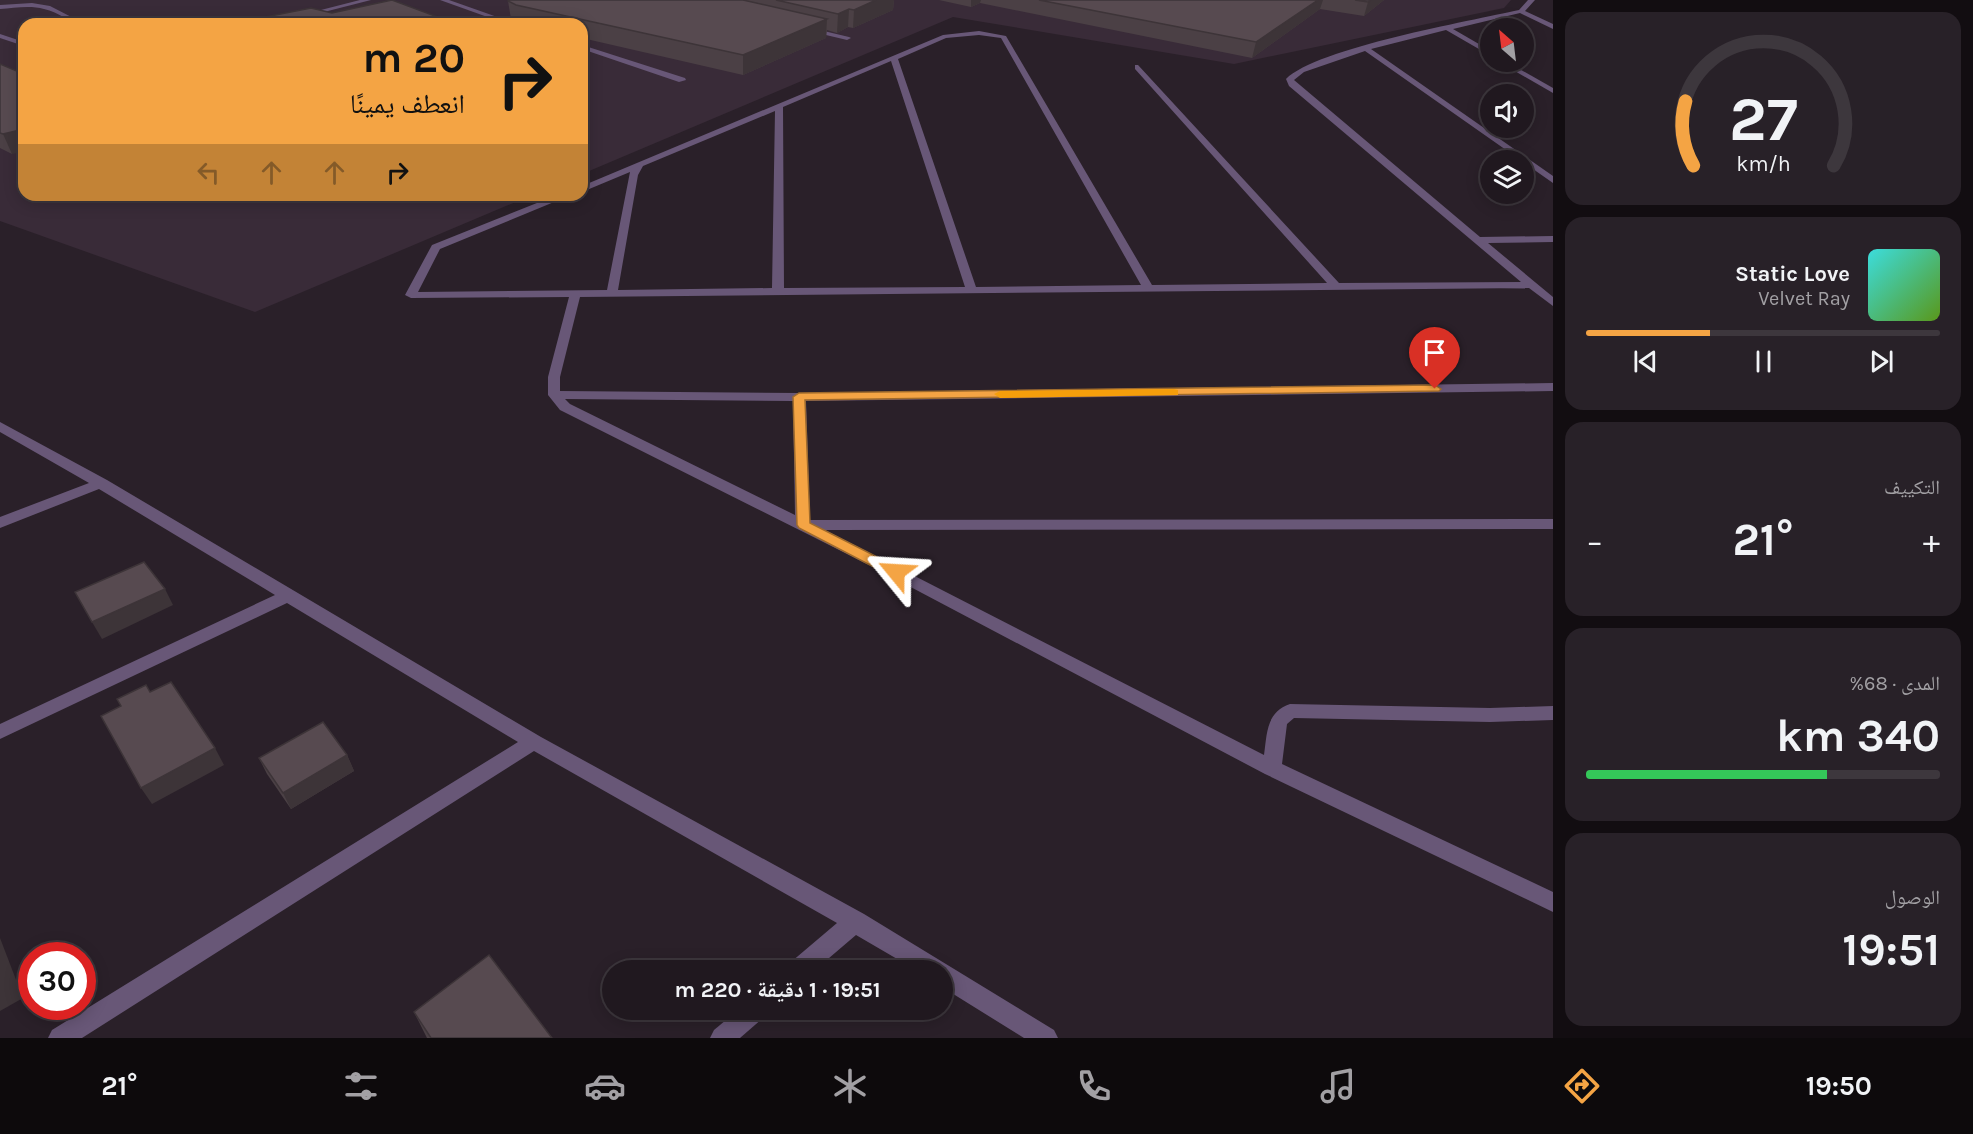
<!DOCTYPE html>
<html lang="ar">
<meta charset="utf-8">
<style>
:root{--surface:#20181f;--page:#282128;--text:#f1f3f6;--muted:#a2a0a4;--line:#3d373d;--accent:#f4a444}
body{margin:0;font-family:Karla,"Noto Naskh Arabic",sans-serif;background:var(--page);color:var(--text);direction:rtl;height:100vh;display:flex;flex-direction:column;font-size:22px;white-space:nowrap}
*{box-sizing:border-box;margin:0}
p{font-size:20px;color:var(--muted)}
.icon{flex:none;width:33px;height:33px;fill:none;stroke:currentColor;stroke-width:2;stroke-linecap:round;stroke-linejoin:round}
.map{position:relative;flex:1;overflow:hidden;direction:ltr}
.sheet{display:flex;flex-direction:column;gap:12px;padding:12px;background:#120d11;width:420px}
.sheet>*{flex:none}
.guide{position:absolute;left:18px;top:18px;width:570px;height:183px;border-radius:18px;box-shadow:0 3px 15px #0003,0 0 0 2px var(--line);direction:rtl;background:#f4a444;color:#111;overflow:hidden}
.needle{width:39px;rotate:332deg}
.fabs{position:absolute;left:1480px;top:18px;display:grid;gap:12px}
.fabs a{display:grid;place-items:center;width:54px;height:54px;border-radius:50%;background:var(--surface);box-shadow:0 3px 15px #0003,0 0 0 2px var(--line);font-size:30px}
.speed{position:absolute;left:18px;top:942px;display:flex;gap:12px;font-size:30px;font-weight:700;text-align:center}
.speed>*{display:grid;place-content:center;width:78px;height:78px;border-radius:50%;background:var(--surface);box-shadow:0 3px 15px #0003,0 0 0 2px var(--line);line-height:1}
.speed .limit{border:9px solid #d22;background:#fff;color:#111}
.pin{position:absolute;display:grid;place-items:center;width:51px;height:51px;color:#fff;margin:-62px -26px;border-radius:50% 50% 50% 0;rotate:-45deg;box-shadow:0 0 6px #0007}
.pin .icon{rotate:45deg}
.me{position:absolute;width:66px;margin:-33px;rotate:297deg;stroke-linejoin:round;filter:drop-shadow(0 0 4px #0008)}
.turn{display:flex;align-items:center;gap:21px;height:126px;padding:0 24px;font-size:27px}
.turn .icon{width:78px;height:78px;stroke-width:2.5}
.turn b{display:block;font-size:42px;line-height:51px}
.lanes{display:flex;align-items:center;height:57px;padding:0 24px;background:#0003;justify-content:center;gap:30px;direction:ltr}
.lanes .off{opacity:.35}
.big{font-size:45px;font-weight:700;line-height:1.1}
.sheet .widget{flex:1;display:flex;flex-direction:column;justify-content:center;gap:9px;min-width:0;padding:0 21px;border-radius:18px;background:var(--page)}
.sheet .dial{align-items:center;gap:0}
.dial svg{height:156px;overflow:visible;fill:none;stroke:var(--line);stroke-width:7;stroke-linecap:round;text-anchor:middle}
.dial text{fill:var(--text);stroke:none}
.song{display:flex;align-items:center;gap:18px}
.cover{width:72px;height:72px;border-radius:9px;background:linear-gradient(135deg,hsl(180 70% 55%),hsl(90 70% 35%))}
.played{height:6px;border-radius:3px;background:linear-gradient(90deg,var(--accent) 35%,var(--line) 35%)}
.keys{display:flex;justify-content:space-around;direction:ltr}
.heat{display:flex;justify-content:space-between;align-items:center;font-size:33px;direction:ltr}
.charge{height:9px;border-radius:4px;background:linear-gradient(90deg,#34c759 68%,var(--line) 0)}
.trip{position:absolute;left:602px;top:960px;width:351px;height:60px;border-radius:30px;background:var(--surface);box-shadow:0 3px 15px #0003,0 0 0 2px var(--line);font-weight:700;line-height:60px;text-align:center;direction:rtl}
.menu{display:flex;height:96px;justify-content:space-around;align-items:center;background:#0d0a0c;color:var(--muted)}
.menu .icon{width:42px;height:42px}
.menu .active{color:var(--accent)}
.menu b{font-size:27px;color:var(--text)}
main{display:flex;flex:1;min-height:0}
.map>svg:first-child{display:block}
.built{fill:#392b38}
.lines{fill:none;stroke-linecap:round;stroke-linejoin:round}
.lane{fill:#685777;fill-rule:evenodd}
.street{fill:#685777;fill-rule:evenodd}
.wall{fill:#4b4045}
.shaded-wall{fill:#3d3438}
.building{fill:#574a50;stroke:#3d3438;stroke-width:1.5}
.route{fill:#f4a444;stroke:#9f6b2c;stroke-width:1.5}
.slow{fill:#f59e0b}
</style>
<main>
<section class="sheet">
<div class="widget dial"><svg viewBox="0 0 100 80">
<path d="M14 69A42 42 0 1 1 86 69"/>
<path d="M14 69A42 42 0 0 1 10 36" stroke="#f4a444"/>
<text x="50" y="56" font-size="32" font-weight="700">27</text>
<text x="50" y="72" font-size="11">km/h</text>
</svg></div>
<div class="widget">
<div class="song"><i class="cover"></i><div><b>Static Love</b><p>Velvet Ray</p></div></div>
<div class="played"></div>
<div class="keys"><svg class="icon" aria-label="previous" viewBox="0 0 24 24"><path d="M18 5L8 12l10 7zM5 5v14"/></svg><svg class="icon" aria-label="pause" viewBox="0 0 24 24"><path d="M8 5v14M16 5v14"/></svg><svg class="icon" aria-label="next" viewBox="0 0 24 24"><path d="M6 5l10 7-10 7zM19 5v14"/></svg></div>
</div>
<div class="widget"><p>التكييف</p>
<div class="heat"><a>−</a><b class="big">21°</b><a>+</a></div>
</div>
<div class="widget"><p>المدى · 68%</p><b class="big">340 km</b><div class="charge"></div></div>
<div class="widget"><p>الوصول</p><b class="big">19:51</b></div>
</section>
<div class="map">
<svg width="1553" height="1038" viewBox="0 0 1553 1038">
<rect width="100%" height="100%" fill="#2a2029"/>
<polygon class="built" points="0,0 1511,0 1504,8 1234,64 953,17 582,174 582,24 24,24 24,195 532,195 255,312 0,221"/>
<g class="lines">
<g class="lane">
<polygon points="360,0 371,0 277,24 266,24"/>
<polygon points="440,0 449,0 517,24 507,24"/>
<path d="M32,3l18,3 35,18c-15,0 -26,-12 -41,-15 -14,-4 -30,-1 -44,0v-4z"/>
<polygon points="807,27 849,37 851,38 847,40 805,30"/>
<polygon points="0,34 24,42 24,46 0,38"/>
<polygon points="582,45 685,78 686,80 679,82 582,49"/>
</g>
<g class="street">
<path d="M1528,0h7l-10,11 28,13v5l-33,-16 -67,16 38,22v5l-45,-26 -75,19 182,127v7l-188,-132 -61,21 -10,8 186,157 73,-1v6l-65,1 65,54v9l-24,-18 -949,9 -20,80v14l239,2 754,-10v8l-747,10 4,119 743,-1v10l-728,1 439,225c3,-21 2,-43 26,-51l200,4 63,-2v14l-63,2 -196,-4 -7,6 -5,40 271,128v20l-288,-138 -396,-209 -309,-155 -12,-15v-18l21,-80 -158,1 -6,-3 27,-50 125,-50h14l-131,54 -22,43 189,-2 23,-118 -48,20v-6l361,-151 36,-4 27,5 146,249 175,-2 -192,-214v-4h3l201,218 182,-1 -232,-196 -3,-7c31,-31 184,-58 233,-69zM979,35l22,3 140,247 -165,2 -78,-228 48,-21zM891,61l74,226 -181,1 -1,-181zM775,111l-3,177 -154,2 20,-115 5,-9zM565,399l228,2 2,114 -225,-111z"/>
<polygon points="1499,62 1507,62 1553,88 1553,93"/>
<polygon points="0,422 107,480 541,737 864,914 1054,1030 1058,1038 1024,1038 942,987 942,970 916,970 856,935 815,970 788,970 791,962 837,923 534,751 82,1038 48,1038 52,1030 518,742 287,603 0,739 0,724 275,595 99,489 0,528 0,517 89,483 0,432"/>
<polygon points="738,1010 767,1010 763,1018 740,1038 710,1038 714,1030"/>
</g>
</g>
<g class="wall">
<polygon points="510,0 894,0 893,10 853,28 848,27 837,33 827,30 826,38 743,75 582,38 582,24 519,24 511,19 508,1"/>
<polygon points="939,0 1384,0 1364,16 1320,9 1252,58 980,3 971,7"/>
<polygon points="0,64 12,154 0,148"/>
<polygon points="248,195 273,195 255,200"/>
<polygon points="347,755 354,771 291,809 267,774 259,758"/>
<polygon points="414,1012 552,1038 427,1038"/>
</g>
<g class="shaded-wall">
<polygon points="876,0 894,0 893,10 853,28 854,10"/>
<polygon points="971,0 981,0 980,3 971,7"/>
<polygon points="1318,0 1323,0 1320,9 1252,58 1256,42"/>
<polygon points="1371,0 1384,0 1364,16 1368,2"/>
<polygon points="849,9 848,27 837,33 838,14"/>
<polygon points="827,19 826,38 743,75 743,55"/>
<polygon points="24,129 24,152 12,154 3,134"/>
<polygon points="254,195 273,195 255,200"/>
<polygon points="165,589 173,605 102,639 92,622"/>
<polygon points="215,748 224,765 152,804 141,788"/>
<polygon points="347,755 354,771 291,809 283,793"/>
<polygon points="0,938 23,998 0,1011"/>
</g>
<g class="building">
<polygon points="392,0 443,19 450,18 465,24 230,24 311,8 332,13"/>
<polygon points="510,0 743,0 827,19 743,55 516,5 508,1"/>
<polygon points="776,0 876,0 854,10 849,9 838,14"/>
<polygon points="1039,0 1318,0 1256,42"/>
<polygon points="1355,0 1371,0 1368,2"/>
<polygon points="0,64 24,74 24,129 3,134 0,133"/>
<polygon points="144,562 165,589 92,622 75,592"/>
<polygon points="171,682 215,748 141,788 101,716 121,706 117,699 146,685 150,692"/>
<polygon points="323,722 347,755 283,793 259,758"/>
<polygon points="489,955 552,1038 431,1038 414,1012"/>
</g>
<polygon class="route" points="1435,385 1441,389 1439,391 805,400 810,523 901,569 903,572 896,577 891,576 799,528 797,525 793,397 799,393"/>
<polygon class="slow" points="1174,389 1178,390 1178,395 1000,398 994,394 1000,391"/>
</svg>
<div class="fabs">
<a><svg class="needle" viewBox="-14 -14 28 28"><path d="M0-13l5 13h-10z" fill="#e53935"/><path d="M0 13l5-13h-10z" fill="#a2a0a4"/></svg></a>
<a><svg class="icon" aria-label="sound" viewBox="0 0 24 24"><path d="M4 9h4l5-4v14l-5-4H4zM17 9q2 3 0 6"/></svg></a>
<a><svg class="icon" aria-label="layers" viewBox="0 0 24 24"><path d="M12 4l9 5-9 5-9-5zM3 14l9 5 9-5"/></svg></a>
</div>
<div class="speed"><div class="limit">30</div></div>
<div class="pin" style="left:1435px;top:389px;background:#d93025"><svg class="icon" aria-label="arrive" viewBox="0 0 24 24"><path d="M6 21V4h12l-3 4 3 4H6"/></svg></div>
<svg class="me" style="left:896px;top:572px" viewBox="-20 -20 40 40"><path d="M0-17L14 15 0 8-14 15z" fill="#f4a444" stroke="#fff" stroke-width="4"/></svg>
<div class="trip">19:51 · 1 دقيقة · 220 m</div>
<div class="guide">
<div class="turn"><svg class="icon" aria-label="right" viewBox="0 0 24 24"><path d="M7 20v-9h11M14 6l5 5-5 5"/></svg><div><b>20 m</b>انعطف يمينًا</div></div>
<div class="lanes"><svg class="icon off" aria-label="left" viewBox="0 0 24 24"><path d="M17 20v-9H6M10 6l-5 5 5 5"/></svg><svg class="icon off" aria-label="ahead" viewBox="0 0 24 24"><path d="M12 20V5M6 11l6-6 6 6"/></svg><svg class="icon off" aria-label="ahead" viewBox="0 0 24 24"><path d="M12 20V5M6 11l6-6 6 6"/></svg><svg class="icon" aria-label="right" viewBox="0 0 24 24"><path d="M7 20v-9h11M14 6l5 5-5 5"/></svg></div>
</div>
</div>
</main>
<nav class="menu">
<b>19:50</b>
<svg class="icon active" aria-label="directions" viewBox="0 0 24 24"><path d="M12 3l9 9-9 9-9-9zM9 14v-3h6M13 9l2 2-2 2"/></svg>
<svg class="icon" aria-label="music" viewBox="0 0 24 24"><path d="M9 18V5l10-2v13"/><circle cx="6" cy="18" r="3"/><circle cx="16" cy="16" r="3"/></svg>
<svg class="icon" aria-label="phone" viewBox="0 0 24 24"><path d="M5 4h4l2 5-3 2q2 4 5 5l2-3 5 2v4C11 20 4 13 5 4z"/></svg>
<svg class="icon" aria-label="climate" viewBox="0 0 24 24"><path d="M12 3v18M4 7l16 10M4 17L20 7"/></svg>
<svg class="icon" aria-label="car" viewBox="0 0 24 24"><path d="M5 17H2v-5l4-1 3-4h7l3 4 3 1v5h-3M9 17h6M6 11h13"/><circle cx="7" cy="17" r="2"/><circle cx="17" cy="17" r="2"/></svg>
<svg class="icon" aria-label="filters" viewBox="0 0 24 24"><path d="M4 7h16M4 17h16"/><circle cx="9" cy="7" r="2"/><circle cx="15" cy="17" r="2"/></svg>
<b>21°</b>
</nav>
